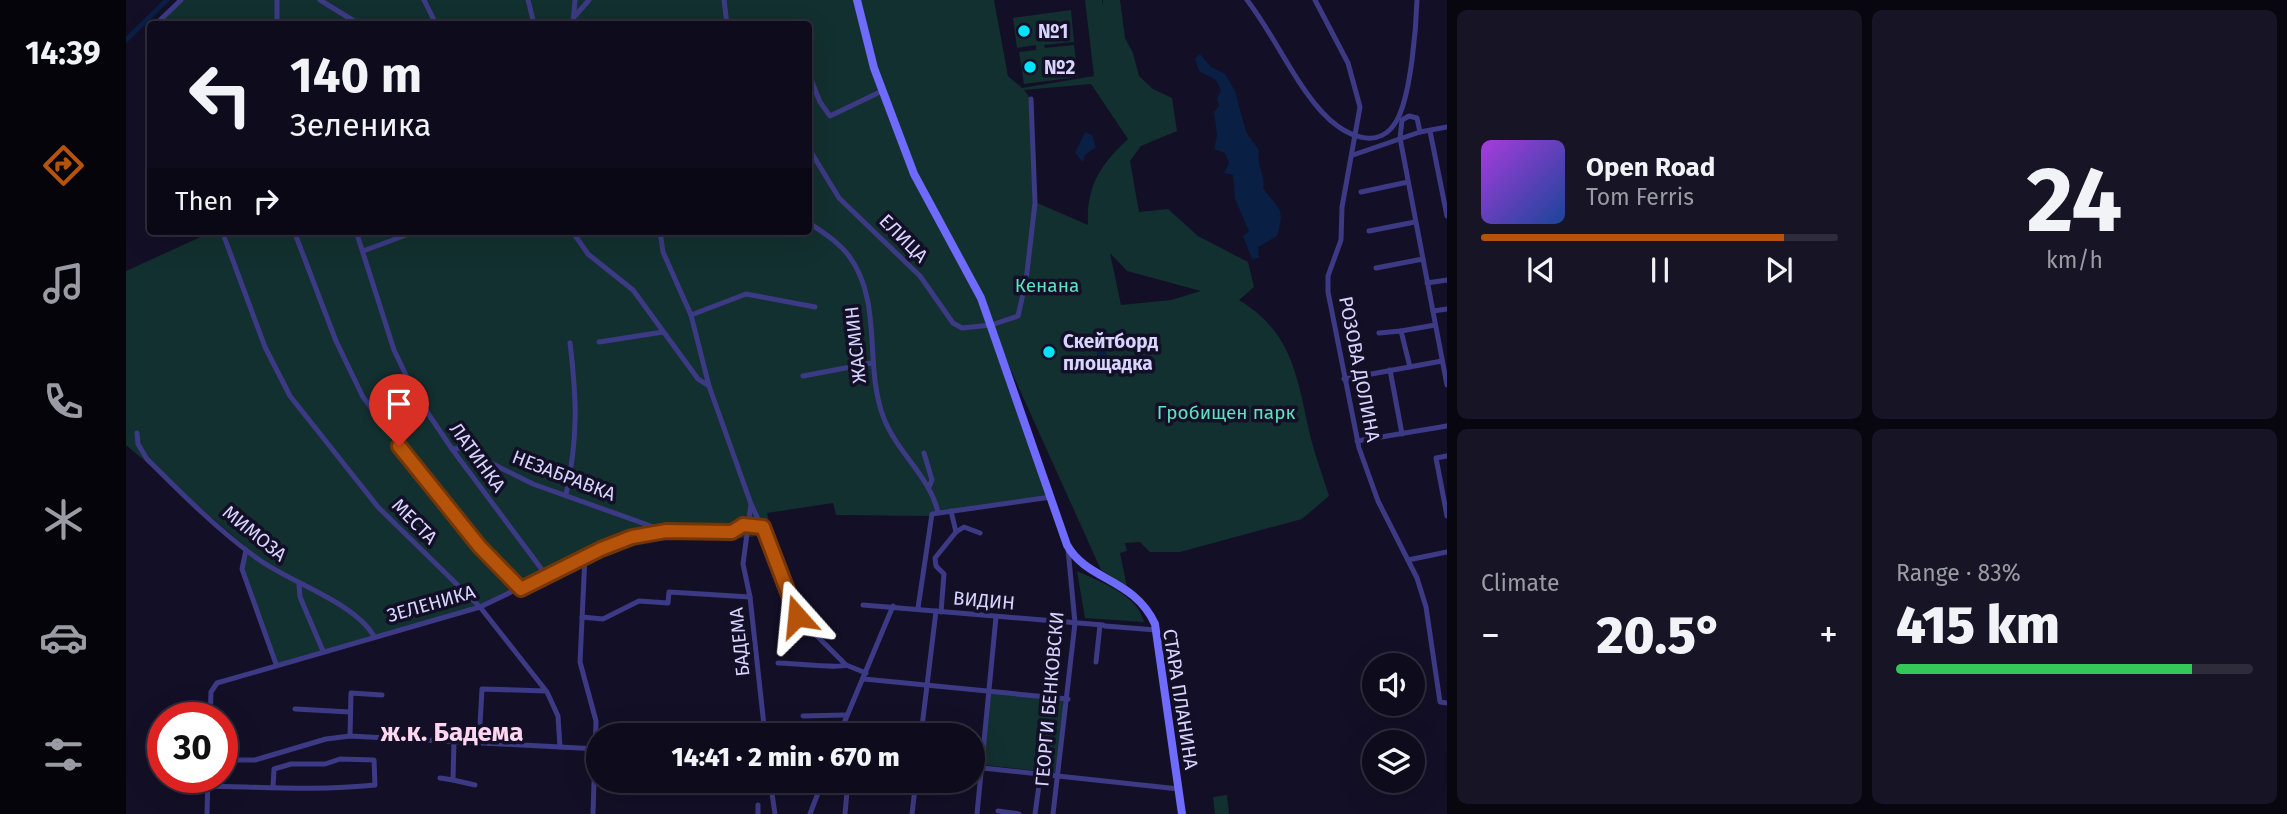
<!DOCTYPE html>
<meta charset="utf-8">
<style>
:root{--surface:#0e0b1c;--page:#171425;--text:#f1f3f6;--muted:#9b9ba3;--line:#2e2b3b;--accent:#b45309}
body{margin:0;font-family:"Fira Sans",sans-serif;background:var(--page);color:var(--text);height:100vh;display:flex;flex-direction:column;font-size:26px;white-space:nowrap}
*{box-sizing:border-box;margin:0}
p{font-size:23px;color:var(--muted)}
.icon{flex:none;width:38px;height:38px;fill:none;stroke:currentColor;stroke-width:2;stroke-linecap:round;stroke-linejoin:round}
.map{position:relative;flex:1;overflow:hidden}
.details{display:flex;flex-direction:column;gap:10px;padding:10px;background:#08060f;width:840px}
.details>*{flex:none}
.top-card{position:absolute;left:21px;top:21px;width:665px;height:214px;border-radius:7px;box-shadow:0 7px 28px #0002,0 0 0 2px var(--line);background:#0e0b1c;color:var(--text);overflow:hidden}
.tools{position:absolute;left:1236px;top:653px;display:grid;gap:14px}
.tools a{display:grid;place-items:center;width:63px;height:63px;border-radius:50%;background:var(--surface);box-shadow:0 7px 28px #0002,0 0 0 2px var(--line);font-size:35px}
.speed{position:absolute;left:21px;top:702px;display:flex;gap:14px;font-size:35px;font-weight:700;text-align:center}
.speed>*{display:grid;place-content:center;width:91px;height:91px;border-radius:50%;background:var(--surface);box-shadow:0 7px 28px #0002,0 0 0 2px var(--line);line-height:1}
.speed .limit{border:10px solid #d22;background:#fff;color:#111}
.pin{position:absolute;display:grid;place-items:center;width:60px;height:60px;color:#fff;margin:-72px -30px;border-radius:50% 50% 50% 0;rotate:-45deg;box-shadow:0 0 7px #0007}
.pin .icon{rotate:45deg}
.me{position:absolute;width:77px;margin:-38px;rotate:342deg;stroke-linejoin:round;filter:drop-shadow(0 0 5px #0008)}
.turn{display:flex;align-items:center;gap:24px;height:147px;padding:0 28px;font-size:32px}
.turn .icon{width:91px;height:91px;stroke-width:2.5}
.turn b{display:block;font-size:49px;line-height:60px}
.then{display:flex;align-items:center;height:66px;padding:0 28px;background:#0003;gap:14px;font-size:26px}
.big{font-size:52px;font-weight:800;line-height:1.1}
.details .widget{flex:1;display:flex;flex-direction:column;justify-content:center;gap:10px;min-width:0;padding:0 24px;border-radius:10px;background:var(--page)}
.details .dial{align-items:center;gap:0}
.dial b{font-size:91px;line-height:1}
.song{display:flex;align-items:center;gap:21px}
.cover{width:84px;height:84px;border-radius:10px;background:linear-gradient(135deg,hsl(280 70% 55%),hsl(220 70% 35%))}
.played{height:7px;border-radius:4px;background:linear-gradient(90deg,var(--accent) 85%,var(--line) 85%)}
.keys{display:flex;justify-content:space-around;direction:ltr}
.heat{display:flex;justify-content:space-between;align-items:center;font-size:38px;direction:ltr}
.charge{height:10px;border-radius:5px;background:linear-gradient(90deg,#34c759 83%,var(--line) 0)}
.details .tiles{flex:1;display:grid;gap:10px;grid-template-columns:repeat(2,1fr)}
.trip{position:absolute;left:460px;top:723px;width:399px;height:70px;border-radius:35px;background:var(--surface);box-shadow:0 7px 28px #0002,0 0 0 2px var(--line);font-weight:800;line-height:70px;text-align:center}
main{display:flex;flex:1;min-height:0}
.menu{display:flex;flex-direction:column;width:126px;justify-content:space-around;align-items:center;background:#06040b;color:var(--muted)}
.menu .icon{width:49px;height:49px}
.menu .active{color:var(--accent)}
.menu b{font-size:32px;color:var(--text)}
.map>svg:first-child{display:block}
.green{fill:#12302f;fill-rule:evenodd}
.water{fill:#0a1f44}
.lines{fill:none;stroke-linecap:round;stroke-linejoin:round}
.canal{stroke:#0a1f44;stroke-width:5}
.minor{stroke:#3d3a85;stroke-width:5}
.secondary{stroke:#6f6bff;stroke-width:8}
.route-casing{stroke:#753606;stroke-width:18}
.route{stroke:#b45309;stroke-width:12}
.poi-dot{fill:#00e5ff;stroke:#130f26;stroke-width:2.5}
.labels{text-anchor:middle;stroke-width:7;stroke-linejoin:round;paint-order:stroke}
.poi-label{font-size:19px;font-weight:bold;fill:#d9d4ff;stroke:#130f26;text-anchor:start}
.street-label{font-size:19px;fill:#d9d4ff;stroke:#130f26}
.park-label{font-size:19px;fill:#5fe0c0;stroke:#130f26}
.district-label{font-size:26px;font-weight:bold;fill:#ffd6f0;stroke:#130f26}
</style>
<main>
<nav class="menu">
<b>14:39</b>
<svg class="icon active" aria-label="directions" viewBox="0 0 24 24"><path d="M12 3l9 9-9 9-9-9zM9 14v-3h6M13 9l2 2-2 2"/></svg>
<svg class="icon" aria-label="music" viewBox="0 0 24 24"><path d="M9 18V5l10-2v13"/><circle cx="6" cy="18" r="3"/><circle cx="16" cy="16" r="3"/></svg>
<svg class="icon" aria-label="phone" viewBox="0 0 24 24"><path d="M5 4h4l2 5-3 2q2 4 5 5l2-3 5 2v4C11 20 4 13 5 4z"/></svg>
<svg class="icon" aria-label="climate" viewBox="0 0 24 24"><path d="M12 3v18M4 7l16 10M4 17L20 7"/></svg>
<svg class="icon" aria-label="car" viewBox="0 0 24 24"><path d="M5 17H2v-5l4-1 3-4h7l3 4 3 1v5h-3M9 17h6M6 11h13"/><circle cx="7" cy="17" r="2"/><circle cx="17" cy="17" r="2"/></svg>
<svg class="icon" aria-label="filters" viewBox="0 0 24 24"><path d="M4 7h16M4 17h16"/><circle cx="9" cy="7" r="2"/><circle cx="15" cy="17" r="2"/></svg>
</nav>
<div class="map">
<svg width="1321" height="814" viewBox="0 0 1321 814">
<rect width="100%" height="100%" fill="#130f26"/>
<g class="green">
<path d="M51,0h817l14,76 14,12 72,-12 -9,-76h17l1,6v-6h17l5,38 8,15 6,23 14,13 19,9 5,33 -36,15 -11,15 9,51 29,-3 30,27 50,26 6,25 -15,13c56,34 58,80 72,139 5,19 12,38 18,57l-27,23 -122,33h-30l-10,-10 -15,1 2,8 -7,2 7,34 -26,-17 -105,-233 55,160 -121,19 -94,-1 -3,-12 -66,10 5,21 -30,4 -77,-7 -33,6 -152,70 -204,57 -36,-97 5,-21 -119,-101v-174l79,-36v-4h603v-207h-647zM965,84l37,55c-27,25 -42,47 -40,86l-53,-23 -4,-103 -7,-9zM984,253l17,18 74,20 -30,9 -50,5z"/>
<polygon points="945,10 948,42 918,45 919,48 948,45 952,77 898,84 893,52 910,50 910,45 891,48 887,18"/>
<path d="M951,571c25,12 60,23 67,51l-59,-4z"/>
<polygon points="864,693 938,700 930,773 857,765"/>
<polygon points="1101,795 1103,814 1089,814 1087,797"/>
</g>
<g class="water">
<path d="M1074,54l11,13 14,7 10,17 11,41 13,18c-3,16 7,25 4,38 15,22 23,18 14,48l-19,11 1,11 -7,1 -9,-23 6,-5 -14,-32 -2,-24 -9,-2 5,-10 -4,-10 -11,-4 3,-14 -3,-23 5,-6 -2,-8 4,-8 -5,-10 -17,-9 -4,-12z"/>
<polygon points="959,132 966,135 970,147 959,155 957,162 949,153"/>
<polygon points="979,342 982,365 978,369 972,365 970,343"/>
</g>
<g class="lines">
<polyline class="canal" points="0,40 41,0"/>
<g class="minor">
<polyline points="194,0 233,24"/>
<polyline points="298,0 310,24"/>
<polyline points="402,0 408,24"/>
<polyline points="598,0 601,24"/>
<path d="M1121,0c27,35 45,78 74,111 20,23 60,45 78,5 12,-27 17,-86 18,-116"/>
<polyline points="1189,0 1222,63 1234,107 1216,207 1215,240 1202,276 1202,292 1233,448 1252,501 1291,578 1300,607 1314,702 1321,703"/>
<polyline points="449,16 463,0"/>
<polyline points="30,24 55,0"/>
<polyline points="151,24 151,0"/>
<polyline points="447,24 449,0"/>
<polyline points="682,72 694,102 704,116 756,91"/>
<polyline points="1304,131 1321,216"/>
<polyline points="1294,132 1291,118 1283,116 1276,120 1274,138 1321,385"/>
<polyline points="682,147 713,198 794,276 827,323 836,328 865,325 892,316 900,281 909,203 905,99"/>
<polyline points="1227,155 1294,132 1321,127"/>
<polyline points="1235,192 1282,182"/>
<path d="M682,222c15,11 30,19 41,34 34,46 15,108 34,160 13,36 46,59 55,96"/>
<polyline points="96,231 139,347 164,396 252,507 354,607 421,692 432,716 434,747"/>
<polyline points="168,231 210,341 237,397 323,510 395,588"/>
<polyline points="230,231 268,350 289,394 326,449 420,575"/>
<polyline points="446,231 462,254 507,290 572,379 583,386 625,504 662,584 671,616 720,665 740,673"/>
<polyline points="534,231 537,252 565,315 583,386"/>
<polyline points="1243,231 1289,222"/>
<polyline points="237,251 291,231"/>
<polyline points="1250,268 1297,259"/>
<polyline points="1301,283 1321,280"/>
<polyline points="1307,311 1321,309"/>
<polyline points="565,315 620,294 689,307"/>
<polyline points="1275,331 1309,325"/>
<polyline points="1253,333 1275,331 1284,367"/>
<polyline points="473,342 537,332"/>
<polyline points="1264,370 1276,434"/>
<polyline points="677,376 746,363"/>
<polyline points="1218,379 1316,361"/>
<path d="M11,433l1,11 9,15c34,34 72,72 111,100 33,24 96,43 116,77"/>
<polyline points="1231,441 1321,426"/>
<polyline points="326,449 335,448 407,484 536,530"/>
<polyline points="798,453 806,480 803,487"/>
<polyline points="1321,456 1310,458 1321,516"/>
<path d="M440,495c12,-58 11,-94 4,-152"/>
<polyline points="625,504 617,564 624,597 639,735"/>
<polyline points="830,532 838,527 854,533"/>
<polyline points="120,550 116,569 150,664"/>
<polyline points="459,556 454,662 470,721 467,814"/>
<polyline points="1282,560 1321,552"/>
<polyline points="173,585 174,597 197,651"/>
<polyline points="737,605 977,625"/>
<polyline points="792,608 806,514 925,497"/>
<polyline points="815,612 818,574 810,566 809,558 830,532 825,511"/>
<polyline points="456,617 477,619 513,601 542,603 543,592 624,597"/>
<polyline points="979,626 1030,630"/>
<polyline points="970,662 974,625"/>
<path d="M652,663c13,0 61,6 68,2"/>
<polyline points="738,679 942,699"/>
<polyline points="169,709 224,712"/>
<polyline points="677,716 719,715"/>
<polyline points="84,718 85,692 91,683 354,607 475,549 506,537 539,531 606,532 620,524 637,527"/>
<polyline points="713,735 767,606"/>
<polyline points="795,735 810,611"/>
<polyline points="224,736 225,693 256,695"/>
<polyline points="328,741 327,780 349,785"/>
<polyline points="353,742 356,689 420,691"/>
<polyline points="96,760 129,760 200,739 224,736 472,749"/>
<polyline points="847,767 1053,789"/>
<polyline points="314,778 327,780"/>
<polyline points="644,780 649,814"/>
<path d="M81,786c56,1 112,5 168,-1l-1,-25 -34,-1 -15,5h-34l-17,5 -1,18"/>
<polyline points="632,805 632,814"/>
<polyline points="872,811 893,814"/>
<polyline points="81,814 82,777"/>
<polyline points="684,814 697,780"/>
<polyline points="719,814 722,780"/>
<polyline points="786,814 790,780"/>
<polyline points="851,814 870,617"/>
<polyline points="909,814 913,785"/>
<polyline points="927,814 949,623 942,549"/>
</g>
<path class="secondary" d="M731,0l17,68 40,106 67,124 86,247c20,36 67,33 88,79l27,190"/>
</g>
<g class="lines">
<g class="route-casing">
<polyline id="route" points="273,446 354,547 395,589 475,549 506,537 540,531 606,532 617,525 637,527 671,616"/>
</g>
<use href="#route" class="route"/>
</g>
<g class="poi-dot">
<circle cx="898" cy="31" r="7"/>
<circle cx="904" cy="67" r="7"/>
<circle cx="923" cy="352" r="7"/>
</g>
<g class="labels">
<g class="poi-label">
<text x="912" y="38">№1</text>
<text x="918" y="74">№2</text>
<text x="937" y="348">Скейтборд<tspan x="937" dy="22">площадка</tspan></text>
</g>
<g class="street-label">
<text transform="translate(778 238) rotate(45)" y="7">ЕЛИЦА</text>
<text transform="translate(729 345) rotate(-96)" y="7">ЖАСМИН</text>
<text transform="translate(1234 369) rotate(79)" y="7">РОЗОВА ДОЛИНА</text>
<text transform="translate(352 457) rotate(54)" y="7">ЛАТИНКА</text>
<text transform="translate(438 475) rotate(21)" y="7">НЕЗАБРАВКА</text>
<text transform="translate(289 521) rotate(45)" y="7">МЕСТА</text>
<text transform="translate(129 533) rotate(39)" y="7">МИМОЗА</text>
<text transform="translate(858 600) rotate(5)" y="7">ВИДИН</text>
<text transform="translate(305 603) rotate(-16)" y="7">ЗЕЛЕНИКА</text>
<text transform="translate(613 642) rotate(-96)" y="7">БАДЕМА</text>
<text transform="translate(923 699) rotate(-85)" y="7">ГЕОРГИ БЕНКОВСКИ</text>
<text transform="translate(1055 699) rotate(81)" y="7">СТАРА ПЛАНИНА</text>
</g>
<g class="park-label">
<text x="921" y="292">Кенана</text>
<text x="1100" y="419">Гробищен парк</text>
</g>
<g class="district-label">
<text x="326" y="741">ж.к. Бадема</text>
</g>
</g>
</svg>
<div class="tools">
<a><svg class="icon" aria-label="sound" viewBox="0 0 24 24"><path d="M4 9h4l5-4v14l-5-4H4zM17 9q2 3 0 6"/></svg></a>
<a><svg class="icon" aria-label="layers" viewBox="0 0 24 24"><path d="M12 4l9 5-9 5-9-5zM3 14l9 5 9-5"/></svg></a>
</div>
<div class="speed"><div class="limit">30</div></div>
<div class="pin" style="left:273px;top:446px;background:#d93025"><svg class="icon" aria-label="arrive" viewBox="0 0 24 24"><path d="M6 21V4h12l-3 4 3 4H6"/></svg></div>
<svg class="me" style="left:671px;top:616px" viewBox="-20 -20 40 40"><path d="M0-17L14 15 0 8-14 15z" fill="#b45309" stroke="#fff" stroke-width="4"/></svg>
<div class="trip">14:41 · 2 min · 670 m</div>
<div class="top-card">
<div class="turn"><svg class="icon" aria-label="left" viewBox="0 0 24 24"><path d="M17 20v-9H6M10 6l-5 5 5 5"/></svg><div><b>140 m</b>Зеленика</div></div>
<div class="then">Then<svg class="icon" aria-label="right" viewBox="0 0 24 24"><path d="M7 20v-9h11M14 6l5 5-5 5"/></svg></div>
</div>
</div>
<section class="details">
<div class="tiles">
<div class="widget">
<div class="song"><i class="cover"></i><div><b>Open Road</b><p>Tom Ferris</p></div></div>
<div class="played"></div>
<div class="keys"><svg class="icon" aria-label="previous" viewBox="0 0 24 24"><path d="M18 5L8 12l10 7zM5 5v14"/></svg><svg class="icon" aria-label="pause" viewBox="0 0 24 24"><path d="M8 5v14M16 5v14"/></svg><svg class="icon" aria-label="next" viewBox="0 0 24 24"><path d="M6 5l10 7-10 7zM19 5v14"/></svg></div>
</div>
<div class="widget dial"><b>24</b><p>km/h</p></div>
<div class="widget"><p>Climate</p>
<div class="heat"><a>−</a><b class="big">20.5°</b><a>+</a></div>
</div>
<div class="widget"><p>Range · 83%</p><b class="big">415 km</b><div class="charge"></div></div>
</div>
</section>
</main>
